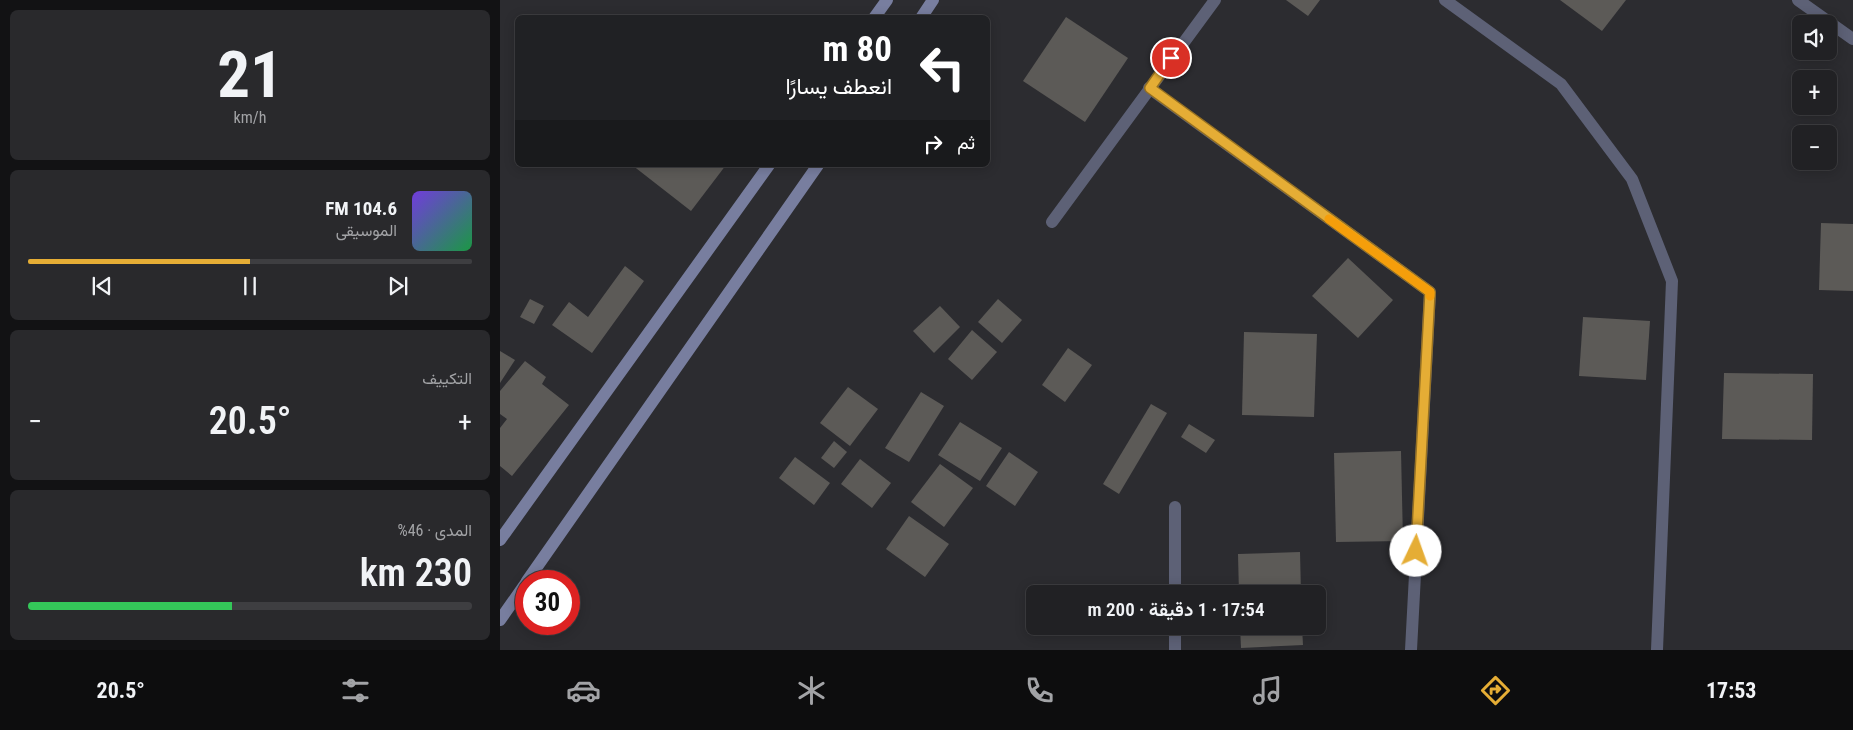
<!DOCTYPE html>
<html lang="ar">
<meta charset="utf-8">
<style>
:root{--surface:#212124;--page:#29292c;--text:#f1f3f6;--muted:#a2a3a6;--line:#3e3e41;--accent:#e5ad35}
body{margin:0;font-family:"Roboto Condensed",Vazirmatn,sans-serif;background:var(--page);color:var(--text);direction:rtl;height:100vh;display:flex;flex-direction:column;font-size:19px;white-space:nowrap}
*{box-sizing:border-box;margin:0}
p{font-size:16px;color:var(--muted)}
.icon{flex:none;width:28px;height:28px;fill:none;stroke:currentColor;stroke-width:2;stroke-linecap:round;stroke-linejoin:round}
.map{position:relative;flex:1;overflow:hidden;direction:ltr}
.sheet{display:flex;flex-direction:column;gap:10px;padding:10px;background:#121214;width:500px}
.sheet>*{flex:none}
.guide{position:absolute;left:15px;top:15px;width:475px;height:152px;border-radius:8px;box-shadow:0 2px 12px #0003,0 0 0 1px var(--line);direction:rtl;background:#202124;color:#fff;overflow:hidden}
.tools{position:absolute;left:1292px;top:15px;display:grid;gap:10px}
.tools a{display:grid;place-items:center;width:45px;height:45px;border-radius:8px;background:var(--surface);box-shadow:0 2px 12px #0003,0 0 0 1px var(--line);font-size:25px}
.speed{position:absolute;left:15px;top:570px;display:flex;gap:10px;font-size:25px;font-weight:700;text-align:center}
.speed>*{display:grid;place-content:center;width:65px;height:65px;border-radius:50%;background:var(--surface);box-shadow:0 2px 12px #0003,0 0 0 1px var(--line);line-height:1}
.speed .limit{border:8px solid #d22;background:#fff;color:#111}
.pin{position:absolute;display:grid;place-items:center;width:42px;height:42px;color:#fff;margin:-21px;border:2px solid #fff;border-radius:50%;box-shadow:0 1px 5px #0007}
.me{position:absolute;width:55px;margin:-28px;rotate:3deg;stroke-linejoin:round;filter:drop-shadow(0 0 4px #0008)}
.turn{display:flex;align-items:center;gap:18px;height:105px;padding:0 15px;font-size:22px}
.turn .icon{width:65px;height:65px;stroke-width:2.5}
.turn b{display:block;font-size:35px;line-height:42px}
.then{display:flex;align-items:center;height:48px;padding:0 15px;background:#0003;gap:10px;font-size:19px}
.big{font-size:38px;font-weight:600;line-height:1.1}
.sheet .widget{flex:1;display:flex;flex-direction:column;justify-content:center;gap:8px;min-width:0;padding:0 18px;border-radius:8px;background:var(--page)}
.sheet .dial{align-items:center;gap:0}
.dial b{font-size:65px;line-height:1}
.song{display:flex;align-items:center;gap:15px}
.cover{width:60px;height:60px;border-radius:8px;background:linear-gradient(135deg,hsl(260 70% 55%),hsl(140 70% 35%))}
.played{height:5px;border-radius:2px;background:linear-gradient(90deg,var(--accent) 50%,var(--line) 50%)}
.keys{display:flex;justify-content:space-around;direction:ltr}
.heat{display:flex;justify-content:space-between;align-items:center;font-size:28px;direction:ltr}
.charge{height:8px;border-radius:4px;background:linear-gradient(90deg,#34c759 46%,var(--line) 0)}
.trip{position:absolute;left:526px;top:585px;width:300px;height:50px;border-radius:8px;background:var(--surface);box-shadow:0 2px 12px #0003,0 0 0 1px var(--line);font-weight:600;line-height:50px;text-align:center;direction:rtl}
.menu{display:flex;height:80px;justify-content:space-around;align-items:center;background:#0d0d0e;color:var(--muted)}
.menu .icon{width:35px;height:35px}
.menu .current{color:var(--accent)}
.menu b{font-size:22px;color:var(--text)}
main{display:flex;flex:1;min-height:0}
.map>svg:first-child{display:block}
.building{fill:#5c5a57}
.lines{fill:none;stroke-linecap:round;stroke-linejoin:round}
.minor{stroke:#5d6176;stroke-width:12}
.secondary{stroke:#787e9f;stroke-width:12}
.route-casing{stroke:#957022;stroke-width:12}
.route{stroke:#e5ad35;stroke-width:9}
.slow{stroke:#f59e0b;stroke-width:9}
</style>
<main>
<div class="map">
<svg width="1353" height="650" viewBox="0 0 1353 650">
<rect width="100%" height="100%" fill="#2c2c30"/>
<g class="building">
<polygon points="786,0 820,0 808,16"/>
<polygon points="1060,0 1126,0 1102,31"/>
<polygon points="566,17 628,58 585,122 523,81"/>
<polygon points="132,165 226,165 191,211"/>
<polygon points="1321,223 1353,224 1353,291 1319,290"/>
<polygon points="848,258 893,300 858,338 812,296"/>
<polygon points="125,266 144,281 92,353 52,325 69,302 88,317"/>
<polygon points="30,299 44,306 34,324 20,317"/>
<polygon points="498,299 522,320 502,343 478,322"/>
<polygon points="440,306 460,327 434,353 413,331"/>
<polygon points="1083,317 1150,321 1146,380 1079,376"/>
<polygon points="472,330 497,352 472,380 448,359"/>
<polygon points="744,332 817,334 814,417 742,415"/>
<polygon points="568,348 592,365 565,402 542,385"/>
<polygon points="0,351 15,360 0,383"/>
<polygon points="25,361 46,377 42,384 69,405 12,476 0,466 0,428 7,419 0,414 0,391"/>
<polygon points="1224,373 1313,374 1312,440 1222,439"/>
<polygon points="348,387 378,409 350,446 320,423"/>
<polygon points="421,392 444,406 409,462 385,448"/>
<polygon points="651,404 667,413 619,494 603,484"/>
<polygon points="460,422 502,448 480,481 438,455"/>
<polygon points="689,424 715,440 706,453 681,437"/>
<polygon points="334,441 347,452 334,468 321,458"/>
<polygon points="901,451 903,541 836,542 834,453"/>
<polygon points="509,452 538,472 515,506 486,486"/>
<polygon points="295,457 330,483 314,505 279,478"/>
<polygon points="360,459 391,483 372,508 341,484"/>
<polygon points="440,464 473,488 444,527 411,502"/>
<polygon points="409,516 449,544 425,577 386,549"/>
<polygon points="800,552 801,594 739,594 738,554"/>
<polygon points="740,626 802,626 803,645 741,648"/>
</g>
<g class="lines">
<g class="minor">
<polyline points="945,0 1061,84 1132,179 1172,281 1157,650"/>
<polyline points="1298,0 1353,39"/>
<polyline points="649,88 930,292 911,650"/>
<polyline points="552,222 715,0"/>
<polyline points="675,594 675,507"/>
<polyline points="675,650 675,626"/>
</g>
<g class="secondary">
<polyline points="374,18 387,0"/>
<polyline points="421,18 433,0"/>
<polyline points="0,540 269,165"/>
<polyline points="27,581 318,165"/>
<polyline points="0,620 26,583"/>
</g>
</g>
<g class="lines">
<g class="route-casing">
<polyline id="route" points="671,58 650,88 930,292 916,551"/>
</g>
<use href="#route" class="route"/>
<polyline class="slow" points="829,219 930,292 930,296"/>
</g>
</svg>
<div class="tools">
<a><svg class="icon" aria-label="sound" viewBox="0 0 24 24"><path d="M4 9h4l5-4v14l-5-4H4zM17 9q2 3 0 6"/></svg></a>
<a>+</a>
<a>−</a>
</div>
<div class="speed"><div class="limit">30</div></div>
<div class="pin" style="left:671px;top:58px;background:#d93025"><svg class="icon" aria-label="arrive" viewBox="0 0 24 24"><path d="M6 21V4h12l-3 4 3 4H6"/></svg></div>
<svg class="me" style="left:916px;top:551px" viewBox="-20 -20 40 40"><circle r="19" fill="#fff"/><path d="M0-13L10 11 0 6-10 11z" fill="#e5ad35"/></svg>
<div class="trip">17:54 · 1 دقيقة · 200 m</div>
<div class="guide">
<div class="turn"><svg class="icon" aria-label="left" viewBox="0 0 24 24"><path d="M17 20v-9H6M10 6l-5 5 5 5"/></svg><div><b>80 m</b>انعطف يسارًا</div></div>
<div class="then">ثم<svg class="icon" aria-label="right" viewBox="0 0 24 24"><path d="M7 20v-9h11M14 6l5 5-5 5"/></svg></div>
</div>
</div>
<section class="sheet">
<div class="widget dial"><b>21</b><p>km/h</p></div>
<div class="widget">
<div class="song"><i class="cover"></i><div><b>104.6 FM</b><p>الموسيقى</p></div></div>
<div class="played"></div>
<div class="keys"><svg class="icon" aria-label="previous" viewBox="0 0 24 24"><path d="M18 5L8 12l10 7zM5 5v14"/></svg><svg class="icon" aria-label="pause" viewBox="0 0 24 24"><path d="M8 5v14M16 5v14"/></svg><svg class="icon" aria-label="next" viewBox="0 0 24 24"><path d="M6 5l10 7-10 7zM19 5v14"/></svg></div>
</div>
<div class="widget"><p>التكييف</p>
<div class="heat"><a>−</a><b class="big">20.5°</b><a>+</a></div>
</div>
<div class="widget"><p>المدى · 46%</p><b class="big">230 km</b><div class="charge"></div></div>
</section>
</main>
<nav class="menu">
<b>17:53</b>
<svg class="icon current" aria-label="directions" viewBox="0 0 24 24"><path d="M12 3l9 9-9 9-9-9zM9 14v-3h6M13 9l2 2-2 2"/></svg>
<svg class="icon" aria-label="music" viewBox="0 0 24 24"><path d="M9 18V5l10-2v13"/><circle cx="6" cy="18" r="3"/><circle cx="16" cy="16" r="3"/></svg>
<svg class="icon" aria-label="phone" viewBox="0 0 24 24"><path d="M5 4h4l2 5-3 2q2 4 5 5l2-3 5 2v4C11 20 4 13 5 4z"/></svg>
<svg class="icon" aria-label="climate" viewBox="0 0 24 24"><path d="M12 3v18M4 7l16 10M4 17L20 7"/></svg>
<svg class="icon" aria-label="car" viewBox="0 0 24 24"><path d="M5 17H2v-5l4-1 3-4h7l3 4 3 1v5h-3M9 17h6M6 11h13"/><circle cx="7" cy="17" r="2"/><circle cx="17" cy="17" r="2"/></svg>
<svg class="icon" aria-label="filters" viewBox="0 0 24 24"><path d="M4 7h16M4 17h16"/><circle cx="9" cy="7" r="2"/><circle cx="15" cy="17" r="2"/></svg>
<b>20.5°</b>
</nav>
